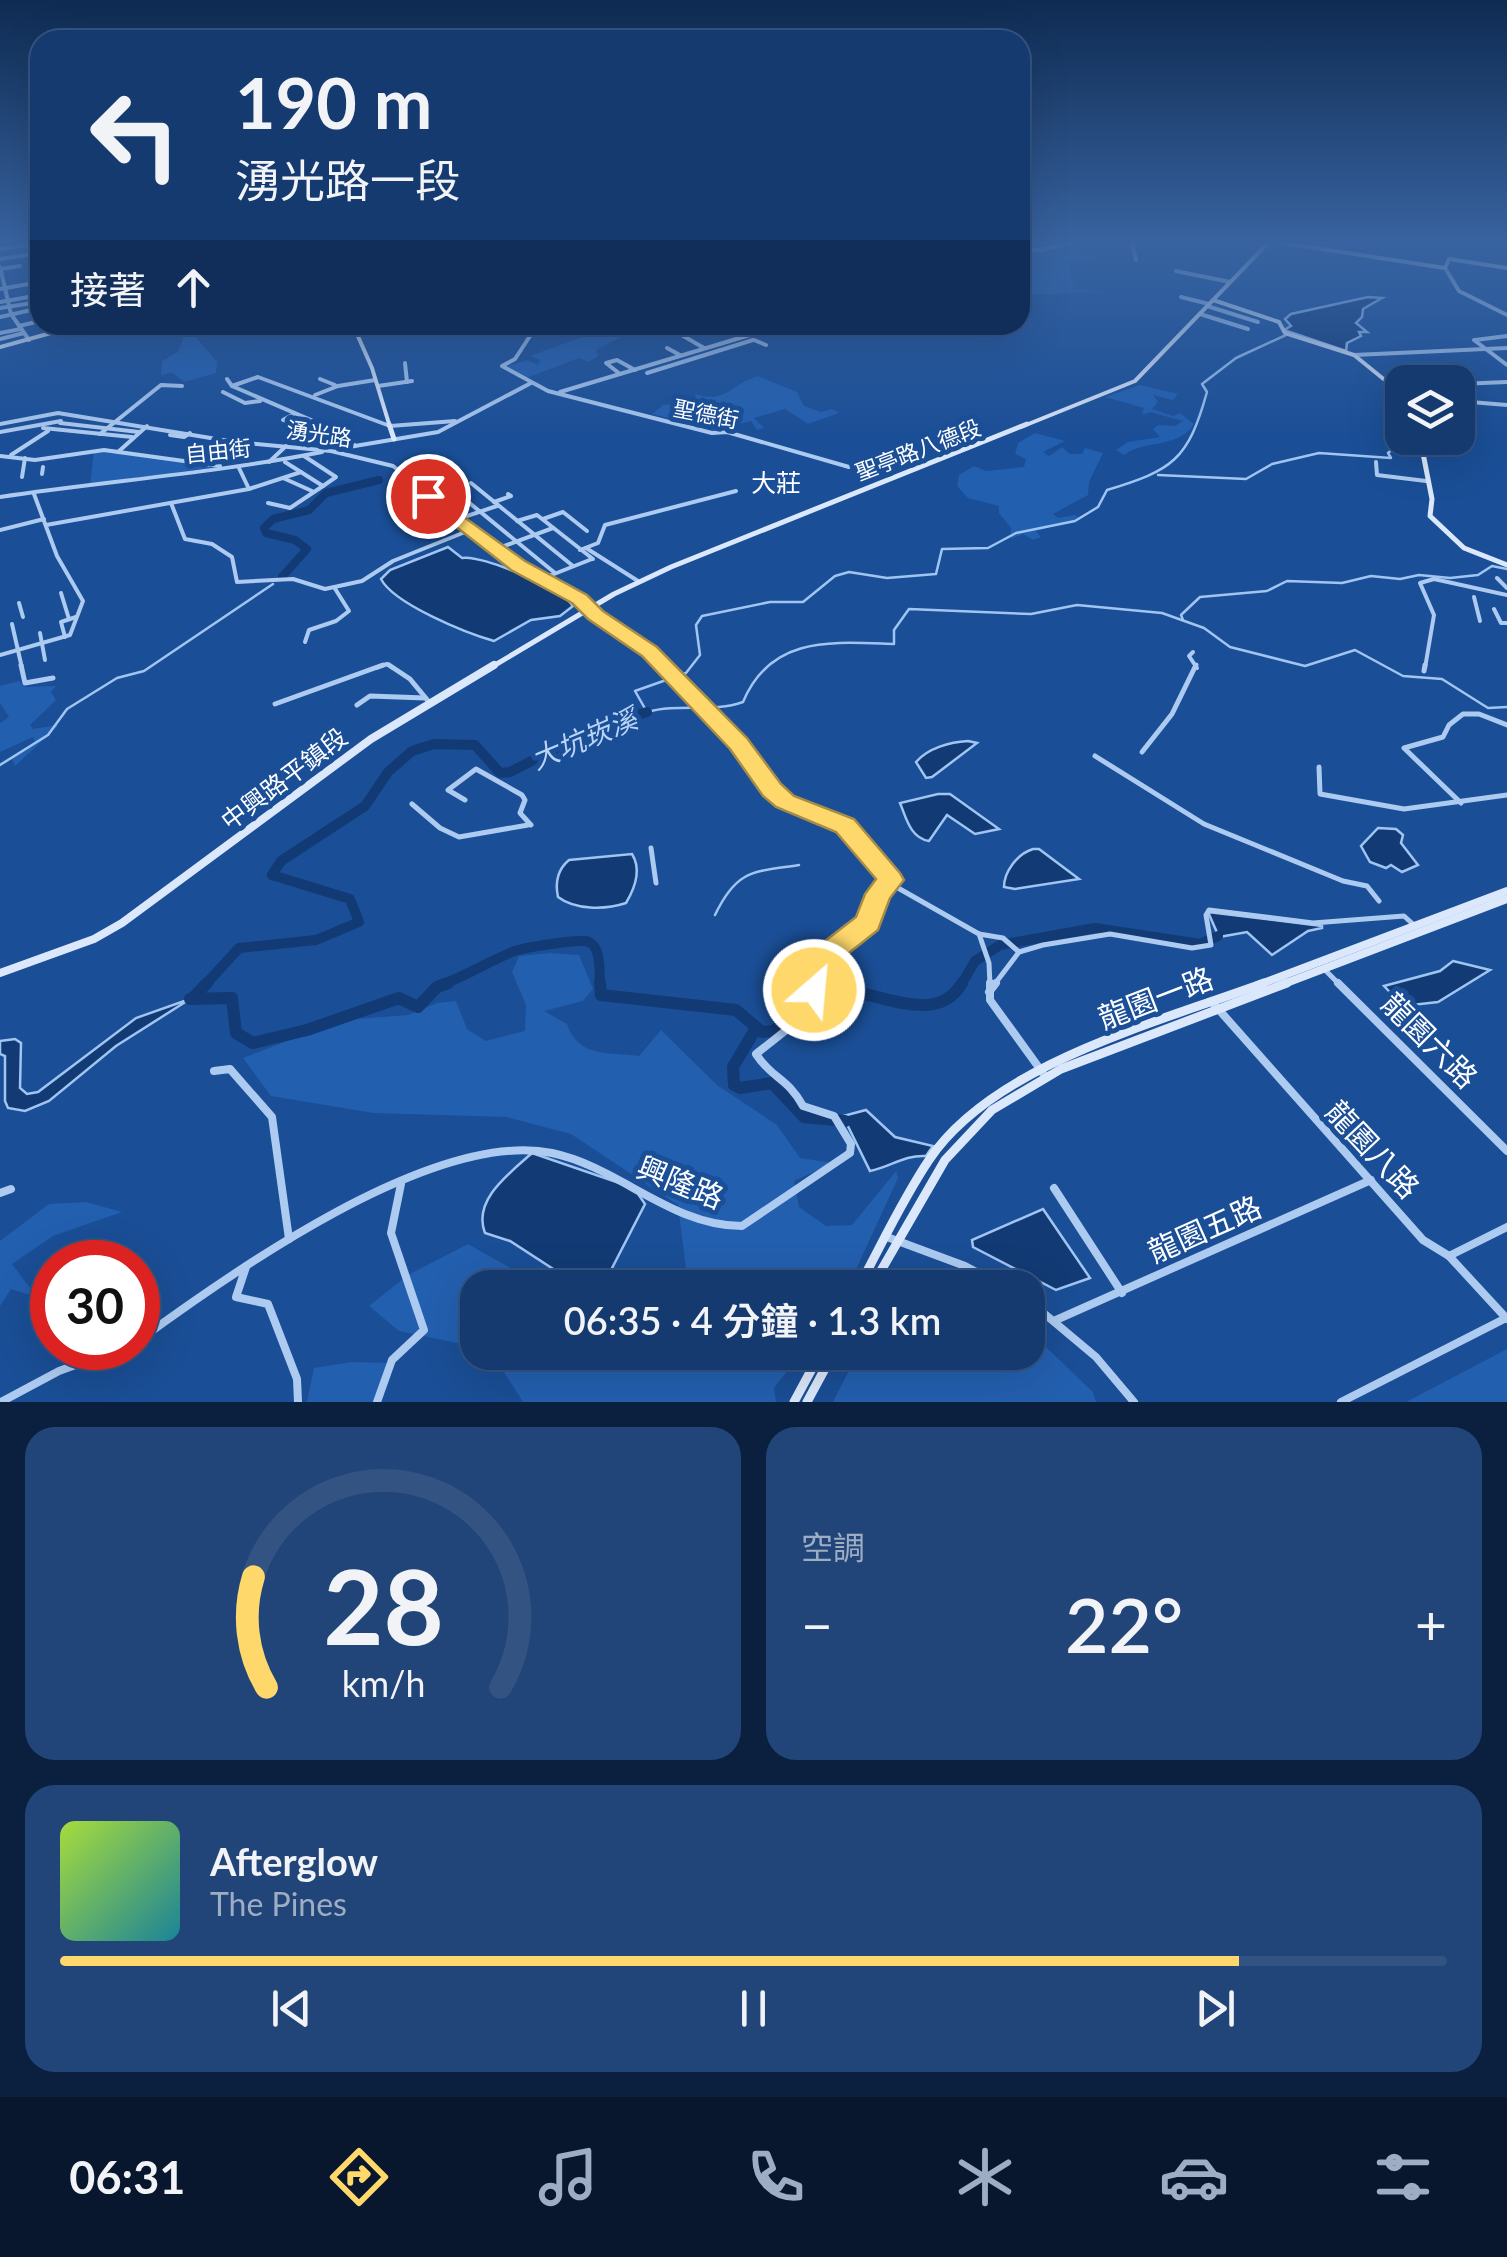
<!DOCTYPE html>
<html lang="zh-TW">
<meta charset="utf-8">
<style>
:root{--surface:#143a70;--page:#214578;--text:#f1f3f6;--muted:#9dadc3;--line:#335483;--accent:#ffd86c}
body{margin:0;font-family:Lato,"Noto Sans TC",sans-serif;background:var(--page);color:var(--text);height:100vh;display:flex;flex-direction:column;font-size:38px;white-space:nowrap}
*{box-sizing:border-box;margin:0}
p{font-size:32px;color:var(--muted)}
.icon{flex:none;width:55px;height:55px;fill:none;stroke:currentColor;stroke-width:2;stroke-linecap:round;stroke-linejoin:round}
.map{position:relative;height:1402px;overflow:hidden}
.panel{display:flex;flex-direction:column;gap:25px;padding:25px;background:#0b203e;flex:1}
.panel>*{flex:none}
.top-card{position:absolute;left:30px;top:30px;width:1000px;height:305px;border-radius:30px;box-shadow:0 10px 40px #0002,0 0 0 2px var(--line);background:#143a70;color:var(--text);overflow:hidden}
.tools{position:absolute;left:1385px;top:365px;display:grid;gap:20px}
.tools a{display:grid;place-items:center;width:90px;height:90px;border-radius:20px;background:var(--surface);box-shadow:0 10px 40px #0002,0 0 0 2px var(--line);font-size:50px}
.speed{position:absolute;left:30px;top:1240px;display:flex;gap:20px;font-size:50px;font-weight:700;text-align:center}
.speed>*{display:grid;place-content:center;width:130px;height:130px;border-radius:50%;background:var(--surface);box-shadow:0 10px 40px #0002,0 0 0 2px var(--line);line-height:1}
.speed .limit{border:15px solid #d22;background:#fff;color:#111}
.pin{position:absolute;display:grid;place-items:center;width:85px;height:85px;color:#fff;margin:-42px;border:5px solid #fff;border-radius:50%;box-shadow:0 2px 10px #0007}
.me{position:absolute;width:110px;margin:-55px;rotate:27deg;stroke-linejoin:round;filter:drop-shadow(0 0 8px #0008)}
.turn{display:flex;align-items:center;gap:35px;height:210px;padding:0 40px;font-size:45px}
.turn .icon{width:130px;height:130px;stroke-width:2.5}
.turn b{display:block;font-size:70px;line-height:85px}
.then{display:flex;align-items:center;height:95px;padding:0 40px;background:#0003;gap:20px;font-size:38px}
.big{font-size:75px;font-weight:600;line-height:1.1}
.panel .tile{flex:1;display:flex;flex-direction:column;justify-content:center;gap:15px;min-width:0;padding:0 35px;border-radius:30px;background:var(--page)}
.panel .dial{align-items:center;gap:0}
.dial svg{height:260px;overflow:visible;fill:none;stroke:var(--line);stroke-width:7;stroke-linecap:round;text-anchor:middle}
.dial text{fill:var(--text);stroke:none}
.song{display:flex;align-items:center;gap:30px}
.cover{width:120px;height:120px;border-radius:15px;background:linear-gradient(135deg,hsl(80 70% 55%),hsl(190 70% 35%))}
.played{height:10px;border-radius:5px;background:linear-gradient(90deg,var(--accent) 85%,var(--line) 85%)}
.keys{display:flex;justify-content:space-around;direction:ltr}
.heat{display:flex;justify-content:space-between;align-items:center;font-size:55px;direction:ltr}
.panel .tiles{flex:1;display:grid;gap:25px;grid-template-columns:1fr 1fr}
.tile:last-child{grid-column:span 2}
.trip{position:absolute;left:460px;top:1270px;width:585px;height:100px;border-radius:30px;background:var(--surface);box-shadow:0 10px 40px #0002,0 0 0 2px var(--line);font-weight:600;line-height:100px;text-align:center}
.menu{display:flex;height:160px;justify-content:space-around;align-items:center;background:#08172d;color:var(--muted)}
.menu .icon{width:70px;height:70px}
.menu .active{color:var(--accent)}
.menu b{font-size:45px;color:var(--text)}
.map>svg:first-child{display:block}
.green{fill:#235faf}
.water{fill:#123a74;stroke:#a0c5f2;stroke-width:2.5}
.lines{fill:none;stroke-linecap:round;stroke-linejoin:round}
.stream{stroke:#a0c5f2;stroke-width:2.5}
.river-far2{stroke:#123a74;stroke-width:8}
.river-far1{stroke:#123a74;stroke-width:10}
.river{stroke:#123a74;stroke-width:12}
.street-far2{stroke:#adcaf0;stroke-width:4}
.street-far1{stroke:#adcaf0;stroke-width:5}
.street{stroke:#adcaf0;stroke-width:8}
.secondary-far3{stroke:#dbe8fb;stroke-width:4}
.secondary-far2{stroke:#dbe8fb;stroke-width:5}
.secondary-far1{stroke:#dbe8fb;stroke-width:8}
.secondary{stroke:#dbe8fb;stroke-width:9}
.route{fill:#ffd86c;stroke:#a68c46;stroke-width:2.5}
.labels{text-anchor:middle;stroke-width:10;stroke-linejoin:round;paint-order:stroke}
.far-street-label{font-size:22px;fill:#fff;stroke:#1a4e96}
.far-quarter-label{font-size:25px;fill:#fff;stroke:#1a4e96}
.street-label{font-size:25px;fill:#fff;stroke:#1a4e96}
.water-label{font-size:28px;font-style:italic;fill:#bad4f7;stroke:#1a4e96}
.near-street-label{font-size:30px;fill:#fff;stroke:#1a4e96}
</style>
<div class="map">
<svg width="1507" height="1402" viewBox="0 0 1507 1402">
<rect width="100%" height="100%" fill="#1a4e96"/>
<g class="green">
<polygon points="1071,245 1098,259 1067,262 1074,289 1108,292 1020,295 1020,250 1033,252"/>
<polygon points="615,325 644,325 596,350 598,356 589,362 579,358 526,378 505,367 527,360 538,365 540,360 530,356"/>
<polygon points="194,335 217,362 216,373 184,382 172,372 161,375 162,361 178,352 184,336"/>
<path d="M758,376l39,16 7,14 17,6 11,-3 7,4 -31,11 -23,-15 -31,9 10,10 -7,2 -6,-9 -37,9 -62,-16 11,-9 33,-5 -1,-6c31,10 34,-9 63,-18z"/>
<path d="M1140,385l38,9 -5,6 -20,-5 5,7 -6,7 21,7 7,-3 14,11c-16,25 -48,15 -70,31l-8,-5 12,-8 32,-5 -7,-8 5,-4 17,1 8,-5 -33,-9 -8,3 2,-7 -39,-11z"/>
<polygon points="1035,433 1065,441 1043,452 1049,456 1062,447 1070,454 1082,454 1085,448 1103,453 1089,482 1088,495 1053,514 1058,518 1075,515 1080,519 1036,531 1041,537 1033,540 1023,534 1011,539 1011,528 999,513 999,506 968,498 957,486 959,475 974,466 986,471 1024,467 1026,459 1015,454 1018,443"/>
<polygon points="103,451 216,467 90,484 94,452"/>
<polygon points="19,681 25,687 56,686 51,692 56,700 30,725 33,729 59,725 15,766 12,758 35,741 33,737 0,752 0,723 9,717 0,703 0,686"/>
<path d="M550,953l29,2 14,34 -10,12 -39,10 23,13c12,34 40,28 72,32l22,-26 56,55 60,40 23,33 33,5 -39,18 5,26 27,19 26,-1 44,-54 2,7 -50,109h-163l3,-2 -10,-80 -107,-71 -65,-17 -133,-4 -102,-17 -28,-38 99,-38 66,-5 29,-12 19,-2 11,28 19,12 39,-10 1,-26 -14,-33 7,-16z"/>
<polygon points="86,1202 122,1212 53,1236 12,1264 37,1297 11,1289 0,1306 0,1241 49,1204"/>
<polygon points="468,1244 544,1287 478,1288 477,1347 399,1331 369,1306 408,1275"/>
<polygon points="1028,1330 1093,1392 1096,1402 833,1402 858,1353 1028,1352"/>
<polygon points="1507,1349 1507,1402 1406,1402"/>
<polygon points="492,1353 801,1353 774,1388 776,1402 523,1402"/>
<polygon points="351,1362 390,1363 377,1402 307,1402 314,1368"/>
</g>
<g class="water">
<polygon points="1368,297 1382,298 1363,309 1362,317 1356,323 1367,332 1359,332 1361,336 1347,343 1346,351 1284,330 1291,326 1285,319 1291,314"/>
<path d="M448,547l14,11c19,-4 101,31 111,48l-13,10 -29,4 -37,21c-28,-8 -100,-37 -113,-62l9,-9z"/>
<path d="M968,741l9,2 -45,34 -6,1 -10,-16c12,-14 34,-20 52,-21z"/>
<path d="M938,794h12l49,35 -24,5 -28,-19 -18,26c-19,-3 -23,-24 -29,-38z"/>
<polygon points="1378,828 1396,829 1403,835 1401,843 1418,865 1402,872 1391,865 1386,868 1370,862 1361,846"/>
<path d="M1033,849h6l40,30 -64,10 -11,-2c0,-15 13,-33 29,-38z"/>
<path d="M632,854c10,16 3,34 -6,49 -21,7 -51,7 -68,-6 -3,-14 -1,-27 11,-37z"/>
<polygon points="1208,912 1322,926 1322,928 1308,931 1272,955 1247,932 1219,937"/>
<polygon points="1453,961 1490,970 1438,1002 1403,1006 1384,986 1440,971"/>
<polygon points="190,999 116,1046 49,1101 25,1111 8,1108 5,1101 5,1056 0,1054 0,1041 15,1039 21,1043 20,1088 27,1094 38,1092 136,1018"/>
<path d="M866,1110l29,27 38,9 -7,10c-23,-1 -35,11 -56,15l-27,-55z"/>
<path d="M532,1153l102,35 11,16 -35,68 -13,8 -33,-4 -54,-35 -25,-8c-13,-33 25,-60 47,-80z"/>
<polygon points="1043,1209 1090,1278 1056,1290 973,1247 972,1240"/>
</g>
<g class="lines">
<g class="stream">
<path d="M1286,335l-50,23 -34,26 5,8c-19,68 -34,78 -100,98l-9,17 -23,14 -59,12 -28,15 -46,1 -6,25 -49,4 -38,-6 -14,4 -32,26h-33l-68,14 -6,9 4,30 -14,18 -51,18 12,21c32,-9 66,1 96,-10 28,-67 89,-60 151,-58v-14l15,-21 122,5 46,-9 85,8 42,15 26,19 75,19 50,-16 48,26 39,3 46,29 19,-1"/>
<polyline points="1158,475 1246,479 1272,464 1319,453 1391,458 1388,453 1406,438"/>
<polyline points="1183,620 1181,615 1200,597 1267,591 1287,581 1342,583 1371,576 1400,579 1419,575 1450,578 1478,575 1492,566 1507,569"/>
<polyline points="0,765 48,735 67,709 117,678 144,671 273,584"/>
<path d="M715,915c22,-46 38,-43 84,-50"/>
</g>
<polyline class="river-far2" points="282,577 307,549 295,540 266,533 264,528 273,519 309,510 326,493 379,480"/>
<g class="river-far1">
<polyline points="205,985 239,948 316,940 359,922 350,899 272,875 281,861 365,806 388,772 412,751 434,744 475,745 500,773 510,772 596,728 647,712"/>
<path d="M441,985c25,-9 47,-23 71,-33 10,-4 68,-14 77,-10 13,6 10,31 11,43"/>
<polyline points="827,985 843,971 854,985"/>
<polyline points="961,985 975,961 1000,945 1095,928 1200,944 1218,936"/>
</g>
<g class="river">
<polyline points="600,983 601,995 736,1010 762,1032 774,1031 829,983"/>
<path d="M852,983l8,10c35,7 80,28 102,-10"/>
<polyline points="193,998 207,983"/>
<polyline points="190,999 232,998 236,1033 253,1043 307,1030 399,998 418,1007 437,987 448,983"/>
<polyline points="756,1028 733,1067 734,1085 740,1088 772,1083 804,1117 845,1121"/>
</g>
<g class="street-far2">
<polyline points="1132,243 1136,260"/>
<polyline points="1020,248 1040,250 1071,243"/>
<polyline points="0,249 40,243"/>
<polyline points="0,259 40,253"/>
<polyline points="0,267 11,314 29,340"/>
<polyline points="1445,268 1459,291 1507,315"/>
<polyline points="0,269 20,266"/>
<polyline points="1176,271 1230,282"/>
<polyline points="0,289 40,282"/>
<polyline points="1181,297 1209,304"/>
<polyline points="0,302 40,295"/>
<polyline points="1207,306 1258,322"/>
<polyline points="0,308 32,303"/>
<polyline points="1200,314 1248,329"/>
<polyline points="0,317 40,308"/>
<polyline points="523,325 530,336 515,359 502,366 548,391 712,433 727,432 849,467"/>
<polyline points="689,325 673,330 704,348"/>
<polyline points="715,325 752,333"/>
<polyline points="19,326 40,321"/>
<polyline points="738,330 754,325"/>
<polyline points="0,333 21,329"/>
<polyline points="0,339 24,333"/>
<polyline points="754,340 766,345"/>
<polyline points="1474,340 1507,365"/>
<polyline points="1475,340 1507,336"/>
<polyline points="667,348 680,355"/>
<polyline points="1354,355 1507,348"/>
<polyline points="405,363 407,382"/>
<polyline points="647,373 753,340"/>
<polyline points="620,374 606,363 617,360 635,370"/>
<polyline points="227,379 232,386 348,436 355,446"/>
<polyline points="320,379 335,385"/>
<polyline points="1458,384 1507,382"/>
<polyline points="232,386 258,377 390,426 455,421"/>
<polyline points="378,386 412,381"/>
<polyline points="1390,387 1402,387"/>
<polyline points="223,392 245,403 260,401"/>
<polyline points="560,392 763,331 769,325"/>
<polyline points="315,395 338,386 375,380"/>
<polyline points="1458,401 1507,405"/>
<polyline points="60,423 139,432"/>
<polyline points="291,423 283,420 294,414"/>
<polyline points="0,424 58,413 235,442 331,451 393,466 518,565 580,599 596,615 650,651 666,668"/>
<polyline points="43,428 132,437"/>
<polyline points="0,432 61,421"/>
<polyline points="100,434 161,385 182,386"/>
<polyline points="170,435 184,437 190,433"/>
<polyline points="337,449 438,432 531,383"/>
<polyline points="118,452 147,426"/>
<polyline points="11,455 48,431"/>
<polyline points="0,456 35,460 104,450 220,466"/>
<polyline points="304,456 336,477 323,486"/>
<polyline points="269,462 286,446"/>
<polyline points="1376,462 1377,475 1426,481"/>
<polyline points="239,468 249,489"/>
<polyline points="42,474 43,467"/>
<polyline points="22,477 25,458"/>
<polyline points="283,478 312,491"/>
<polyline points="439,478 555,573"/>
<polyline points="471,483 573,566"/>
<path d="M0,497c107,-16 216,-24 322,-45"/>
<polyline points="494,502 511,496 508,494"/>
<polyline points="171,503 185,539 212,544 232,557 237,582 293,579 325,589 362,581 393,561 470,530"/>
<polyline points="268,503 290,508 323,486 285,462"/>
<polyline points="458,519 497,506"/>
<polyline points="543,519 563,512 587,531"/>
<polyline points="517,521 537,515 593,559"/>
<polyline points="46,525 249,489 301,472"/>
<polyline points="0,530 44,519"/>
<polyline points="586,548 638,581"/>
<polyline points="496,549 553,528"/>
<polyline points="580,550 598,543 605,525 736,491"/>
<polyline points="544,578 592,559"/>
<polyline points="1497,578 1507,588"/>
<polyline points="61,593 69,619"/>
<polyline points="1474,597 1480,621"/>
<polyline points="19,603 23,617"/>
<polyline points="1494,609 1501,623 1507,623"/>
<polyline points="12,624 22,668"/>
<polyline points="40,633 45,660"/>
<polyline points="65,637 61,622 76,617"/>
<polyline points="305,642 309,630 336,621 349,611 334,587"/>
<polyline points="1193,652 1189,656 1197,668"/>
<polyline points="0,655 70,635 83,601 57,556 34,494"/>
<polyline points="376,668 387,664 393,668"/>
<polyline points="1425,668 1434,615 1420,583 1434,579 1507,595"/>
</g>
<g class="street-far1">
<polyline points="21,665 25,683 53,678"/>
<polyline points="389,665 410,679 429,702"/>
<polyline points="664,665 739,743 772,790 785,801 834,818 853,833 898,888 979,934 989,963 990,985"/>
<polyline points="1424,671 1425,665"/>
<polyline points="275,704 383,665"/>
<polyline points="357,705 370,696 425,698"/>
<polyline points="1142,752 1172,714 1196,665"/>
<polyline points="1095,756 1204,824 1343,881 1367,886 1379,901"/>
<polyline points="1319,767 1320,794 1404,809 1507,795"/>
<polyline points="465,800 448,790 476,769 522,795 525,800 520,813 531,825"/>
<polyline points="1461,803 1404,748 1443,737 1449,725 1463,714 1479,714 1507,725"/>
<polyline points="412,804 440,828 459,837 528,825"/>
<polyline points="651,848 656,883"/>
<polyline points="979,934 1003,938 1019,952"/>
<polyline points="1325,970 1340,985"/>
<polyline points="815,985 821,962 861,932 891,880"/>
<polyline points="994,985 1019,952 1043,945 1110,934 1192,948 1211,945 1206,915 1209,910 1313,923 1404,916 1415,926"/>
</g>
<g class="street">
<polyline points="990,983 990,1000 1045,1076"/>
<polyline points="1338,983 1507,1151"/>
<polyline points="989,992 996,983"/>
<polyline points="1212,1002 1423,1240 1449,1256 1507,1319"/>
<polyline points="214,1071 230,1069 272,1117 289,1239"/>
<polyline points="1054,1188 1122,1293"/>
<polyline points="0,1193 11,1189"/>
<polyline points="887,1237 965,1266 1006,1288"/>
<polyline points="1449,1256 1507,1227"/>
<polyline points="246,1267 236,1297 268,1304 297,1379 298,1402"/>
<polyline points="1028,1300 1096,1357 1134,1402"/>
<polyline points="1056,1320 1371,1180"/>
<path d="M138,1341c93,-68 295,-212 414,-188 67,14 119,73 190,73l108,-73 1,-9 -17,-28 -31,-10c-16,-29 -31,-27 -47,-52l67,-53 -9,-11 1,-7"/>
<polyline points="1,1402 59,1371 122,1348"/>
<polyline points="377,1402 392,1360 424,1330 391,1233 401,1184"/>
<polyline points="1341,1402 1506,1318"/>
</g>
<g class="secondary-far3">
<polyline points="1283,243 1445,268 1449,259 1507,268"/>
<polyline points="1213,300 1279,322 1285,333 1354,355 1402,394"/>
<polyline points="353,325 372,368 390,427"/>
<polyline points="0,347 80,325"/>
<polyline points="1021,427 1135,381 1268,243"/>
</g>
<g class="secondary-far2">
<polyline points="389,424 394,439"/>
<polyline points="1420,438 1432,499 1430,516 1464,548 1507,565"/>
<polyline points="490,668 614,594 671,567 1027,424"/>
</g>
<g class="secondary-far1">
<polyline points="0,973 94,939 122,923 371,739 494,665"/>
<polyline points="1258,985 1507,891"/>
<polyline points="1281,985 1507,899"/>
</g>
<g class="secondary">
<path d="M858,1288c23,-42 44,-88 71,-128 64,-96 230,-138 335,-177"/>
<polyline points="871,1288 945,1160 992,1110 1061,1069 1287,983"/>
<polyline points="794,1402 821,1352"/>
<polyline points="807,1402 834,1352"/>
</g>
</g>
<linearGradient id="sky" x2="0" y2="1"><stop stop-color="#0e2b52"/><stop offset="0.55" stop-color="#3863a0"/><stop offset="1" stop-color="#3863a0" stop-opacity="0"/></linearGradient>
<rect width="1507" height="439" fill="url(#sky)"/>
<polygon class="route" points="428,491 525,561 587,595 603,611 657,647 747,738 781,784 794,796 854,819 900,873 904,880 890,898 878,930 835,964 824,998 814,1001 803,998 799,990 812,951 856,917 865,894 876,879 836,832 776,807 763,796 730,749 642,656 588,619 572,603 511,570 422,500 419,496"/>
<g class="labels">
<g class="far-street-label">
<text transform="translate(706 414) rotate(11)" y="8">聖德街</text>
<text transform="translate(319 434) rotate(8)" y="8">湧光路</text>
<text transform="translate(918 450) rotate(-21)" y="8">聖亭路八德段</text>
<text transform="translate(218 451) rotate(-6)" y="8">自由街</text>
</g>
<g class="far-quarter-label">
<text x="776" y="492">大莊</text>
</g>
<g class="street-label">
<text transform="translate(284 779) rotate(-37)" y="9">中興路平鎮段</text>
</g>
<g class="water-label">
<text transform="translate(584 739) rotate(-23)" y="10">大坑崁溪</text>
</g>
<g class="near-street-label">
<text transform="translate(1156 999) rotate(-21)" y="10">龍園一路</text>
<text transform="translate(1429 1041) rotate(45)" y="10">龍園六路</text>
<text transform="translate(1372 1150) rotate(47)" y="10">龍園八路</text>
<text transform="translate(680 1183) rotate(22)" y="10">興隆路</text>
<text transform="translate(1205 1230) rotate(-24)" y="10">龍園五路</text>
</g>
</g>
</svg>
<div class="tools">
<a><svg class="icon" aria-label="layers" viewBox="0 0 24 24"><path d="M12 4l9 5-9 5-9-5zM3 14l9 5 9-5"/></svg></a>
</div>
<div class="speed"><div class="limit">30</div></div>
<div class="pin" style="left:428px;top:496px;background:#d93025"><svg class="icon" aria-label="arrive" viewBox="0 0 24 24"><path d="M6 21V4h12l-3 4 3 4H6"/></svg></div>
<svg class="me" style="left:814px;top:990px" viewBox="-20 -20 40 40"><circle r="17" fill="#ffd86c" stroke="#fff" stroke-width="3"/><path d="M0-11L8 9 0 5-8 9z" fill="#fff"/></svg>
<div class="trip">06:35 · 4 分鐘 · 1.3 km</div>
<div class="top-card">
<div class="turn"><svg class="icon" aria-label="left" viewBox="0 0 24 24"><path d="M17 20v-9H6M10 6l-5 5 5 5"/></svg><div><b>190 m</b>湧光路一段</div></div>
<div class="then">接著<svg class="icon" aria-label="ahead" viewBox="0 0 24 24"><path d="M12 20V5M6 11l6-6 6 6"/></svg></div>
</div>
</div>
<section class="panel">
<div class="tiles">
<div class="tile dial"><svg viewBox="0 0 100 80">
<path d="M14 69A42 42 0 1 1 86 69"/>
<path d="M14 69A42 42 0 0 1 10 35" stroke="#ffd86c"/>
<text x="50" y="56" font-size="32" font-weight="700">28</text>
<text x="50" y="72" font-size="11">km/h</text>
</svg></div>
<div class="tile"><p>空調</p>
<div class="heat"><a>−</a><b class="big">22°</b><a>+</a></div>
</div>
<div class="tile">
<div class="song"><i class="cover"></i><div><b>Afterglow</b><p>The Pines</p></div></div>
<div class="played"></div>
<div class="keys"><svg class="icon" aria-label="previous" viewBox="0 0 24 24"><path d="M18 5L8 12l10 7zM5 5v14"/></svg><svg class="icon" aria-label="pause" viewBox="0 0 24 24"><path d="M8 5v14M16 5v14"/></svg><svg class="icon" aria-label="next" viewBox="0 0 24 24"><path d="M6 5l10 7-10 7zM19 5v14"/></svg></div>
</div>
</div>
</section>
<nav class="menu">
<b>06:31</b>
<svg class="icon active" aria-label="directions" viewBox="0 0 24 24"><path d="M12 3l9 9-9 9-9-9zM9 14v-3h6M13 9l2 2-2 2"/></svg>
<svg class="icon" aria-label="music" viewBox="0 0 24 24"><path d="M9 18V5l10-2v13"/><circle cx="6" cy="18" r="3"/><circle cx="16" cy="16" r="3"/></svg>
<svg class="icon" aria-label="phone" viewBox="0 0 24 24"><path d="M5 4h4l2 5-3 2q2 4 5 5l2-3 5 2v4C11 20 4 13 5 4z"/></svg>
<svg class="icon" aria-label="climate" viewBox="0 0 24 24"><path d="M12 3v18M4 7l16 10M4 17L20 7"/></svg>
<svg class="icon" aria-label="car" viewBox="0 0 24 24"><path d="M5 17H2v-5l4-1 3-4h7l3 4 3 1v5h-3M9 17h6M6 11h13"/><circle cx="7" cy="17" r="2"/><circle cx="17" cy="17" r="2"/></svg>
<svg class="icon" aria-label="filters" viewBox="0 0 24 24"><path d="M4 7h16M4 17h16"/><circle cx="9" cy="7" r="2"/><circle cx="15" cy="17" r="2"/></svg>
</nav>
